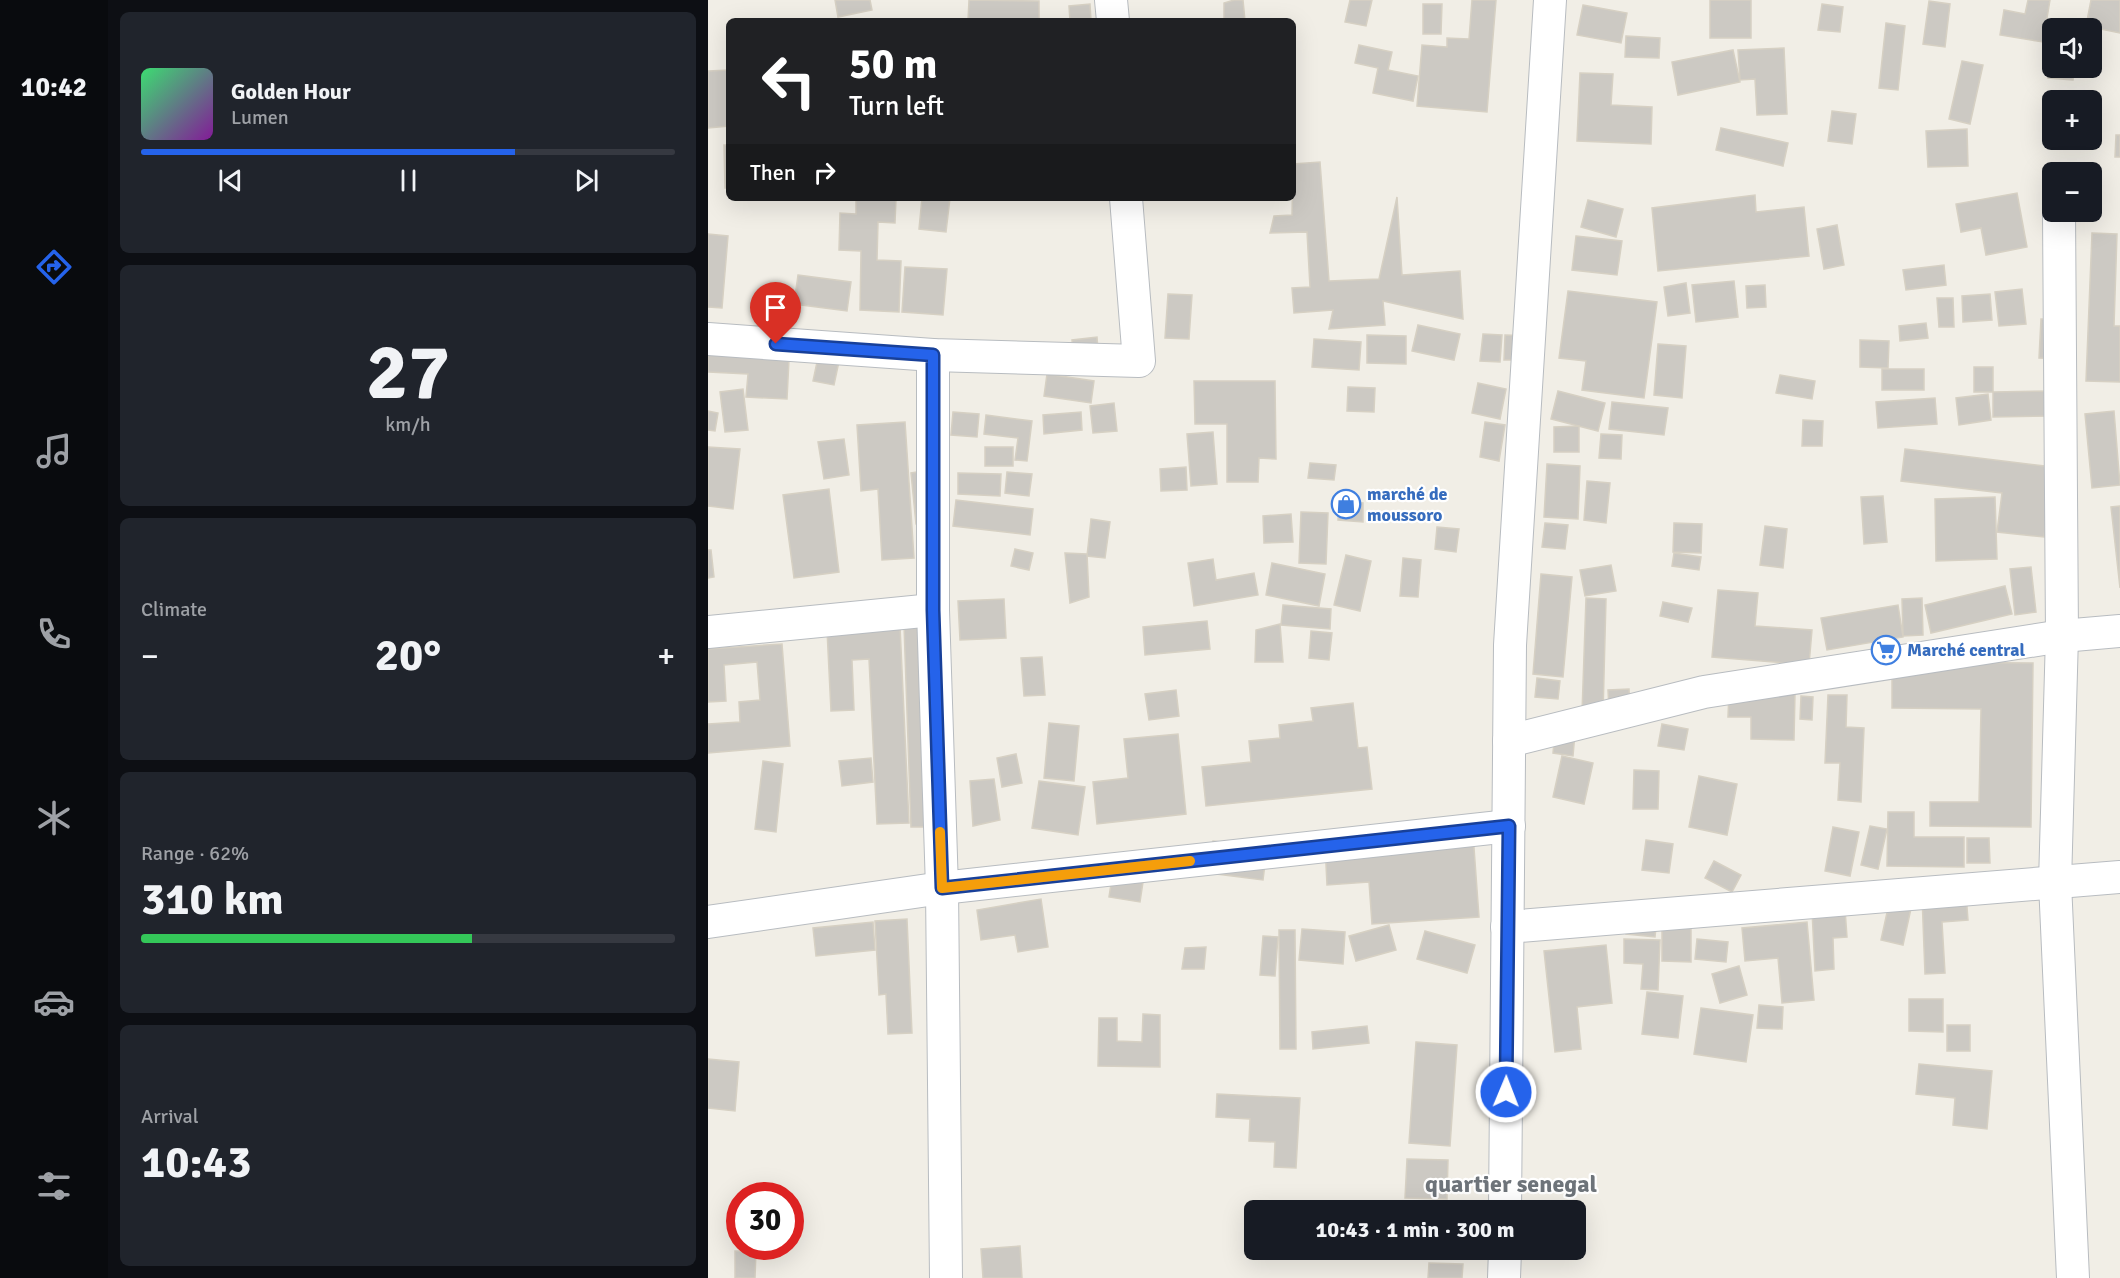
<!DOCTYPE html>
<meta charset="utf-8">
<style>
:root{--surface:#171b24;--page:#20242c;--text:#f1f3f6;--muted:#9ea1a6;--line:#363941;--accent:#2563eb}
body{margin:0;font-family:Signika,sans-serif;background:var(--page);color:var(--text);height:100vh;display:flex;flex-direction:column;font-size:22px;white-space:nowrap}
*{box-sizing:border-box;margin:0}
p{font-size:20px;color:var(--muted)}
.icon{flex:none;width:33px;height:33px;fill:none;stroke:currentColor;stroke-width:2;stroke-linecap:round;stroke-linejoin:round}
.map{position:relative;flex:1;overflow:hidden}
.drawer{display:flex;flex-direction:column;gap:12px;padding:12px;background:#0d0f14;width:600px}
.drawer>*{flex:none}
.top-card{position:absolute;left:18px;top:18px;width:570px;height:183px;border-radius:9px;box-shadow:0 6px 24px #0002;background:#202124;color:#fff;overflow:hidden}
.fabs{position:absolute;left:1334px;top:18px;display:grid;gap:12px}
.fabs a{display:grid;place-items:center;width:60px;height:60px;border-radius:9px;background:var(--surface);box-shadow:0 6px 24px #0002;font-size:30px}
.speed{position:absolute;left:18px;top:1182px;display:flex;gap:12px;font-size:30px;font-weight:700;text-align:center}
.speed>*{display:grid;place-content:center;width:78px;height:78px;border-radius:50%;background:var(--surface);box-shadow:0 6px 24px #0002;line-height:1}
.speed .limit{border:9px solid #d22;background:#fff;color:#111}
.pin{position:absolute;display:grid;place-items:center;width:51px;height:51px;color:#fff;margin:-62px -26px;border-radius:50% 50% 50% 0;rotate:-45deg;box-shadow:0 0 6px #0007}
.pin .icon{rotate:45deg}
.me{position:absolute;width:66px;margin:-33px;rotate:1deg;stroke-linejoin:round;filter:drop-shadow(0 0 4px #0008)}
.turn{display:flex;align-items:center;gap:21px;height:126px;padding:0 24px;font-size:27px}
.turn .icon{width:78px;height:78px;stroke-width:2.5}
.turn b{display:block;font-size:42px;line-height:51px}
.then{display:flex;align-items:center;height:57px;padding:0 24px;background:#0003;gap:12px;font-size:22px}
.big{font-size:45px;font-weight:800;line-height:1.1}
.drawer .card{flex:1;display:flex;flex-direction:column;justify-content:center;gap:9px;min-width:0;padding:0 21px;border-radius:9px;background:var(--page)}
.drawer .dial{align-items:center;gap:0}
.dial b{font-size:78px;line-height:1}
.song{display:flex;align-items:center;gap:18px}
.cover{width:72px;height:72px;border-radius:9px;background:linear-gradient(135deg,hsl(140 70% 55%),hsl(290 70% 35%))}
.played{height:6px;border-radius:3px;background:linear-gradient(90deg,var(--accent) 70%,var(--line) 70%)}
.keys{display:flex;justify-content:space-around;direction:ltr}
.heat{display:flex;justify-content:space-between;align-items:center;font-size:33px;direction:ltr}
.charge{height:9px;border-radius:4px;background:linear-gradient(90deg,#34c759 62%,var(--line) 0)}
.trip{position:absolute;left:536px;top:1200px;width:342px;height:60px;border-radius:9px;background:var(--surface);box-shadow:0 6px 24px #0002;font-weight:800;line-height:60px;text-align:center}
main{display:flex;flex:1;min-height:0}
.dock{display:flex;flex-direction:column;width:108px;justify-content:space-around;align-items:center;background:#090b0e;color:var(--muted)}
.dock .icon{width:42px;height:42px}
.dock .on{color:var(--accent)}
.dock b{font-size:27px;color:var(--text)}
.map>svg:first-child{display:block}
.building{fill:#ccc9c3;stroke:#d6d0c3;stroke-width:1.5}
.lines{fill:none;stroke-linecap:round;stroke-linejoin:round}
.minor-casing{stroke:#b8bcc0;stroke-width:34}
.minor{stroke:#fff;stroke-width:32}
.route-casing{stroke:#184099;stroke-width:15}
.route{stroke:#2563eb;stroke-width:10}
.slow{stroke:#f59e0b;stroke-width:10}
.labels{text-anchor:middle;stroke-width:4.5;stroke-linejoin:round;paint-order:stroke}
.shop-label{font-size:18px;font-weight:bold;fill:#366cbe;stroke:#fff;text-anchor:start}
.district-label{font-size:24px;font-weight:bold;fill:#6e747a;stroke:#fff}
</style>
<main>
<nav class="dock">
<b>10:42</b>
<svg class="icon on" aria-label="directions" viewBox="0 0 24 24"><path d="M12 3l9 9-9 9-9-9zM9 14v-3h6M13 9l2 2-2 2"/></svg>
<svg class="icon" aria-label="music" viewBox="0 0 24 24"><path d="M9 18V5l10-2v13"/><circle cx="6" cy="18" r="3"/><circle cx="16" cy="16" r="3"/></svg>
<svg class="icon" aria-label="phone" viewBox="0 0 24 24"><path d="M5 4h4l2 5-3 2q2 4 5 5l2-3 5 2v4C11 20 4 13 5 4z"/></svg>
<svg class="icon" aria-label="climate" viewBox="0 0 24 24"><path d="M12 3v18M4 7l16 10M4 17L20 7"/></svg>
<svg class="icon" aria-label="car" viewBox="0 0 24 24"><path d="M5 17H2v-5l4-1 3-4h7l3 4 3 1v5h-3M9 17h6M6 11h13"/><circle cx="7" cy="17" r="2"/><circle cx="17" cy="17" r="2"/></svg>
<svg class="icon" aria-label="filters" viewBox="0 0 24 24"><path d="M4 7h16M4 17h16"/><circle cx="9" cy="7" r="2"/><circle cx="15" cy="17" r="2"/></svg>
</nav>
<section class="drawer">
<div class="card">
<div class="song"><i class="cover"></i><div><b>Golden Hour</b><p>Lumen</p></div></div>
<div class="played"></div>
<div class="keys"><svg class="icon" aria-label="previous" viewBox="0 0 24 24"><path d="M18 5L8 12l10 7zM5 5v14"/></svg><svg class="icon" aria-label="pause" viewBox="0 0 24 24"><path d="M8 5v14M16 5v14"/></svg><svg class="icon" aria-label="next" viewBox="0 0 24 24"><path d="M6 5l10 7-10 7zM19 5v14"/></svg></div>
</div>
<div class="card dial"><b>27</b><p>km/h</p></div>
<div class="card"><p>Climate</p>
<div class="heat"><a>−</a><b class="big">20°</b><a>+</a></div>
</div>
<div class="card"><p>Range · 62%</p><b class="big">310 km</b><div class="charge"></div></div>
<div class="card"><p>Arrival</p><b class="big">10:43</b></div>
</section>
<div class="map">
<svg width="1412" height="1278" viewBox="0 0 1412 1278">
<rect width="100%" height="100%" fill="#f1eee6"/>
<g class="building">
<polygon points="127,0 162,0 164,10 130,17"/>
<polygon points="261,0 331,1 331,21 260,21"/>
<polygon points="526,0 535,0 537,21 516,21 516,3"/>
<polygon points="642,0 664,0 658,26 637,22"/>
<polygon points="764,0 788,0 779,112 709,106 714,45 739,47 739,38 761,39"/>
<rect x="1002" y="0" width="41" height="38"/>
<polygon points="1320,0 1342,0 1335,42 1292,35 1296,10 1317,14"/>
<polygon points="1383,0 1412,0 1412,33 1378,26"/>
<polygon points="1221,1 1242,4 1237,47 1215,44"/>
<polygon points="382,4 383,21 362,21 361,6"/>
<polygon points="715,4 734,4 733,34 715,34"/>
<polygon points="1114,4 1135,7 1132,32 1110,30"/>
<polygon points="875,5 919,13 913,43 869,35"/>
<polygon points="1178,23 1197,26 1190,90 1171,88"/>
<polygon points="918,36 952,38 951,58 917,57"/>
<polygon points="1343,42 1344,68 1366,68 1365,80 1340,78"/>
<polygon points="651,45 684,52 680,70 710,76 705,101 665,93 670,68 647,63"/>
<polygon points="1076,48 1079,114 1049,115 1047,79 1032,80 1030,50"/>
<polygon points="1025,50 1032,82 970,95 964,62"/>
<polygon points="1254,61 1275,65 1262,124 1241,119"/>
<polygon points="21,70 21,126 0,128 0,71"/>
<polygon points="872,73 905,74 903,105 944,107 943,144 869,141"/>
<polygon points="1124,111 1148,114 1144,144 1120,141"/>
<polygon points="1013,128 1080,143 1075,166 1008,150"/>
<polygon points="1259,129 1260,166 1220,167 1218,131"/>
<polygon points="1408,135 1412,135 1412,157 1407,157"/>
<polygon points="16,145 21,145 21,188 17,188"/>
<polygon points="612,162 621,281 671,279 689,197 694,275 752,271 755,319 675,301 677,325 621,329 625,310 586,313 584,288 602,287 599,232 562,233 566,216 584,215 585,164"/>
<polygon points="1309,193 1319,247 1278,255 1273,228 1253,232 1248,204"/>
<polygon points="1047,195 1048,212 1096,207 1101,256 950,271 944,208"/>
<polygon points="148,198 188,198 187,223 170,222 169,260 193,261 191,312 152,310 153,251 131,250 132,213 148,214"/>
<polygon points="214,198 242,198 238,232 211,229"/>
<polygon points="880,200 915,209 908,237 873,227"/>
<polygon points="1129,225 1136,265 1116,269 1109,229"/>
<polygon points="1384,233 1409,234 1406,326 1412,326 1412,382 1378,381"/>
<polygon points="0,234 20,236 14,308 0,307"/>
<polygon points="868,236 914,241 909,275 864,270"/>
<polygon points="1236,265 1238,285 1198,290 1195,270"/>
<polygon points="197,267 239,269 235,315 194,312"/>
<polygon points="90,275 143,282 139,311 86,304"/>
<polygon points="1026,281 1030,317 988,322 984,285"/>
<polygon points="978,283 982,313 960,316 956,287"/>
<polygon points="1057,285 1058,307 1039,308 1038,286"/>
<polygon points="1314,289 1318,324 1291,326 1287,292"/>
<polygon points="860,291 949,302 936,398 874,390 878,361 851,358"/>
<polygon points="460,294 484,295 481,339 457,338"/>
<polygon points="1282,294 1284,320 1255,322 1254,296"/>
<polygon points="1229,298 1245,298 1246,327 1231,327"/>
<polygon points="1333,319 1355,320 1352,359 1331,358"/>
<polygon points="1218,323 1220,338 1192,341 1191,326"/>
<polygon points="710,325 752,334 746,360 704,351"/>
<polygon points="775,334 794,335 792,362 772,361"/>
<polygon points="659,335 698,336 698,364 659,363"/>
<polygon points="797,335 823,336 821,360 796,360"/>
<polygon points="0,336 82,340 79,399 38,397 40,374 0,372"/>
<polygon points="389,337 391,364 366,366 364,340"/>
<polygon points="606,339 653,342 651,370 604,367"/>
<polygon points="1152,340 1181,341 1180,368 1152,367"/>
<polygon points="950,344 978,346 974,398 946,395"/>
<polygon points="112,348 133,352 126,385 105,381"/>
<rect x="1266" y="367" width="19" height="25"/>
<rect x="1174" y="369" width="42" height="21"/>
<polygon points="339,374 386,381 383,403 336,396"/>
<polygon points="1072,375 1107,381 1104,399 1068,393"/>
<polygon points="486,381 567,381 568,459 551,458 550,482 519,482 519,424 487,424"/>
<polygon points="770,383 798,389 792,419 764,413"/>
<polygon points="640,387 667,388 666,412 639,411"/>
<polygon points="35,389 40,430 17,432 12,392"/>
<polygon points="850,391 897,403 890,431 843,419"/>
<polygon points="1346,391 1347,416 1285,417 1285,392"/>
<polygon points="1280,394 1283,420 1251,425 1248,398"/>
<polygon points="1227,398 1229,424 1170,428 1168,402"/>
<polygon points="904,402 960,408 956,435 901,429"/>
<polygon points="406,403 409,431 385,433 382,406"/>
<polygon points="0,411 10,413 7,431 0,430"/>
<polygon points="1406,411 1412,485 1384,488 1377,414"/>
<polygon points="245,412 271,414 269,437 243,435"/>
<polygon points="373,412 374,430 336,434 335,415"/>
<polygon points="278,415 324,421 319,461 307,460 310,438 276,434"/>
<polygon points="1095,420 1115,421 1114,446 1094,446"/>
<polygon points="197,422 206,558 174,560 170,489 153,491 149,425"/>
<polygon points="777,422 797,425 791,461 772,457"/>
<polygon points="871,426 871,452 846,452 846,427"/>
<polygon points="505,432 509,484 483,486 479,434"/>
<polygon points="893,434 914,435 913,459 891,458"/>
<polygon points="136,439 141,475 116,479 110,442"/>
<polygon points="0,447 32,449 25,509 0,506"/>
<rect x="277" y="447" width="28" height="19"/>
<polygon points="1197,449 1345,467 1336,537 1289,532 1294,493 1193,481"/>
<polygon points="602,463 628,465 626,480 600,478"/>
<polygon points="839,464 872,466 870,519 836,517"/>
<polygon points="478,467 479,490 453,491 452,469"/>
<polygon points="222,470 228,521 208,524 203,473"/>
<polygon points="299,472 324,474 321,496 297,493"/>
<polygon points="250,473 293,474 292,496 250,494"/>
<polygon points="879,481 902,483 898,523 876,520"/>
<polygon points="121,489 131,572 86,578 75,495"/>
<polygon points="1175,496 1179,542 1156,544 1153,497"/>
<polygon points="1287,497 1289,559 1228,561 1227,499"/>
<polygon points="248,500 325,509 322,535 245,526"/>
<polygon points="631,501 655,503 655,522 630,520"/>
<polygon points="1412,506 1412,588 1403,507"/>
<polygon points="593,512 620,513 618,564 591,563"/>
<polygon points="583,514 585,542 556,543 555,516"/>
<polygon points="383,519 402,522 397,558 379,556"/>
<polygon points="837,523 860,525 857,549 834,547"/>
<polygon points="966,523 994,524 993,553 965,552"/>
<polygon points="1057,526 1079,529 1075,568 1052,565"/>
<polygon points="729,527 751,529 748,552 727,549"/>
<polygon points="307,549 325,553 321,570 303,566"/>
<polygon points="0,550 3,550 6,577 0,578"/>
<polygon points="357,553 379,554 381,597 362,603"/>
<polygon points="966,553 993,557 991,570 964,566"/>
<polygon points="638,555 663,561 652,611 626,605"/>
<polygon points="695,558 713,560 710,597 692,596"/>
<polygon points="505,559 508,580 546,573 550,595 486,606 480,563"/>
<polygon points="564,563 617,574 611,606 558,595"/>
<polygon points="903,565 908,591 877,596 872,570"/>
<polygon points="1323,567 1328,612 1307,615 1302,569"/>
<polygon points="833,574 864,577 855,677 825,674"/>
<polygon points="1297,586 1304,614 1223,633 1217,605"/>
<polygon points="1010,590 1050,593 1047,626 1104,630 1101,665 1004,657"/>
<polygon points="878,598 898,599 895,714 874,713"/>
<polygon points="1214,598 1215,635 1195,636 1194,599"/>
<polygon points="296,599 298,638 252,640 250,601"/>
<polygon points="955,602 984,608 980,622 952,616"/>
<polygon points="575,605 623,609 622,629 573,625"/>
<polygon points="1190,605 1195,637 1119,650 1113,618"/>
<polygon points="499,621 502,649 437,655 435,627"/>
<polygon points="220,624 227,827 203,827 196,625"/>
<polygon points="572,624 575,662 547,662 548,630"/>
<polygon points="192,626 201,823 169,824 161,659 144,660 146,710 123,711 119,630"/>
<polygon points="603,631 624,633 621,660 601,658"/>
<polygon points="74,644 82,746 0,753 0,724 32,722 31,702 52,700 49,662 16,665 18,701 0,702 0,649"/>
<polygon points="334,657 337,695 316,696 313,658"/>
<polygon points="1184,662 1325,663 1323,827 1222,826 1222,802 1271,802 1273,709 1184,708"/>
<polygon points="829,678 852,681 850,699 827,697"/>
<polygon points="921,689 922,708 901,709 900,690"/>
<polygon points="468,690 471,716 441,720 437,694"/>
<polygon points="1021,692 1087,693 1086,740 1043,739 1043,717 1020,717"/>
<polygon points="1120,695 1139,695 1138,727 1156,728 1153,802 1130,800 1132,763 1117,763"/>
<polygon points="1093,696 1105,697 1104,720 1092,719"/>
<polygon points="645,703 650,748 659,747 664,789 498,806 494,767 543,762 541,741 572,738 571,725 605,721 603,708"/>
<polygon points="848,721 868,722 865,756 845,753"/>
<polygon points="341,723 371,726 366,781 336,778"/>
<polygon points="954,724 980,729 976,750 950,746"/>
<polygon points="470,734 478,814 389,824 385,782 420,778 416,739"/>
<polygon points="308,754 314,783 294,787 289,758"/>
<polygon points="854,756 885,763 876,804 845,797"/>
<polygon points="163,758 165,782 134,786 131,761"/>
<polygon points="55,761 75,764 68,832 47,829"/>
<polygon points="926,770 951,771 950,809 925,809"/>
<polygon points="991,776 1029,784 1019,835 981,827"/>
<polygon points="286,779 292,820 265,826 262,781"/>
<polygon points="331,781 377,787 370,835 324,828"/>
<polygon points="1180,812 1206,812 1206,837 1256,837 1256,867 1179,866"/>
<polygon points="1162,826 1179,829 1170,869 1153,865"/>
<polygon points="1125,827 1151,832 1142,876 1117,871"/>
<polygon points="765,834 771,917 664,924 661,882 619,885 617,844"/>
<polygon points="1259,838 1281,838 1282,863 1259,863"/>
<polygon points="938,840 965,844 961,873 934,870"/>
<polygon points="505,841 559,848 555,880 501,873"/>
<polygon points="1006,861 1033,875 1024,892 997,878"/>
<polygon points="406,865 437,869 432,902 401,897"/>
<polygon points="1258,894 1260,920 1234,922 1237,973 1217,974 1214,896"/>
<polygon points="333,899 340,947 310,952 307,935 273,940 269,910"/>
<polygon points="1182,899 1204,904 1195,945 1173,940"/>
<polygon points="1137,909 1139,937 1125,938 1126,969 1107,971 1104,911"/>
<polygon points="921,915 949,918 947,937 918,934"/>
<polygon points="954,915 983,915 983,962 954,961"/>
<polygon points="199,919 204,1033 180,1034 178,994 171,995 167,921"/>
<polygon points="165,922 167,950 108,956 105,928"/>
<polygon points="1099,922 1106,1000 1074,1003 1070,958 1037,961 1034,928"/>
<polygon points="681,925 688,950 648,961 641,936"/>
<polygon points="594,929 637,932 635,964 591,960"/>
<polygon points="571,930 587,930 588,1049 572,1049"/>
<polygon points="717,931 767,945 759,973 709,959"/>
<polygon points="555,936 570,937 567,976 552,975"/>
<polygon points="916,939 952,940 950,990 933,989 935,964 916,963"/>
<polygon points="989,939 1020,942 1018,962 987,959"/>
<polygon points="898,945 904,1003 869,1007 873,1049 847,1052 836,951"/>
<polygon points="498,947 496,969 474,969 477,948"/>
<polygon points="1031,966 1039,995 1012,1003 1004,974"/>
<polygon points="939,992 975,996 970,1038 934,1034"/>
<polygon points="1201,999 1235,999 1235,1032 1201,1031"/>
<polygon points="1051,1005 1075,1007 1074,1029 1049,1028"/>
<polygon points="993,1008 1045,1015 1038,1062 986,1054"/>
<polygon points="435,1014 452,1015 452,1067 390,1066 391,1018 409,1018 409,1041 434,1042"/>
<rect x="1239" y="1025" width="23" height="26"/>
<polygon points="659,1026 661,1043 605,1049 604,1032"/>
<polygon points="708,1042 749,1045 742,1146 701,1143"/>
<polygon points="0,1059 31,1062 27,1111 0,1108"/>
<polygon points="1211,1064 1284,1071 1279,1129 1245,1125 1247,1098 1208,1094"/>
<polygon points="509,1094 592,1098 588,1168 566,1167 567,1142 541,1141 542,1119 508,1117"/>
<polygon points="699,1159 740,1160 739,1199 697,1198"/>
<polygon points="312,1246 314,1278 275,1278 273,1249"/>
<polygon points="27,1251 48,1251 47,1278 27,1278"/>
<polygon points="721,1263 755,1264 754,1278 720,1278"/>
</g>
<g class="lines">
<g class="minor-casing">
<g id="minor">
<polyline points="403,0 405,21"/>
<polyline points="1351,212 1354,636 1347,883 1365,1278"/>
<polyline points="0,339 225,355 431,361 418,198"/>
<polyline points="225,355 225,610 234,888 238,1278"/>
<polyline points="0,632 225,610"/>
<polyline points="801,741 996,692 1354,636 1412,631"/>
<polyline points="0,922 234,888 801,826"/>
<polyline points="799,927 1412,877"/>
<polyline points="797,1210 802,645 842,0"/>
<polyline points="796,1278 797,1250"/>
</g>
</g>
<use href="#minor" class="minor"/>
</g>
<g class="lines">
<g class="route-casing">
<polyline id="route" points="68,344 225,355 225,610 234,888 801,826 798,1092"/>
</g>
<use href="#route" class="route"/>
<polyline class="slow" points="232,832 234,888 482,861"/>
</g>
<defs>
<g id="shop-ring" transform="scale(1.5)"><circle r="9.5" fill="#fff" stroke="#3f7fe0" stroke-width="1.5"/><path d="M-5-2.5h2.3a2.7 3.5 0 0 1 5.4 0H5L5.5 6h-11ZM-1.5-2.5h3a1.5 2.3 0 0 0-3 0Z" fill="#3f7fe0"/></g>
<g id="supermarket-ring" transform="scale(1.5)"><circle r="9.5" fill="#fff" stroke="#3f7fe0" stroke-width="1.5"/><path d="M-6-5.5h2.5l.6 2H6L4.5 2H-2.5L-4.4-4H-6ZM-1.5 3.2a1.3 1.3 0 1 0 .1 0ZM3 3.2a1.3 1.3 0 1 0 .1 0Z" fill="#3f7fe0"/></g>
</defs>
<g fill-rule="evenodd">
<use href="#shop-ring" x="638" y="504"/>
<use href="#supermarket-ring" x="1178" y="650"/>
</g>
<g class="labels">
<g class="shop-label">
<text x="659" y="500">marché de<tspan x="659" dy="21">moussoro</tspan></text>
<text x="1199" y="656">Marché central</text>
</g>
<g class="district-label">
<text x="803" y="1192">quartier senegal</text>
</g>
</g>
</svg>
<div class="fabs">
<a><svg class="icon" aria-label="sound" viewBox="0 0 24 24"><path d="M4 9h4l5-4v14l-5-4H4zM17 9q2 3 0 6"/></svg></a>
<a>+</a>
<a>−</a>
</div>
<div class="speed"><div class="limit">30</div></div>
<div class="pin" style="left:68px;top:344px;background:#d93025"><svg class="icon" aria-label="arrive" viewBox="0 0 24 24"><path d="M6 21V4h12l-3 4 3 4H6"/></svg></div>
<svg class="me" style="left:798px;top:1092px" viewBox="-20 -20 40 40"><circle r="17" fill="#2563eb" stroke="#fff" stroke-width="3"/><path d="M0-11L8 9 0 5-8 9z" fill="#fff"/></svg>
<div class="trip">10:43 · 1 min · 300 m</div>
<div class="top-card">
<div class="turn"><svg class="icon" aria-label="left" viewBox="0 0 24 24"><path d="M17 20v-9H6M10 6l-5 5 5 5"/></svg><div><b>50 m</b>Turn left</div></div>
<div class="then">Then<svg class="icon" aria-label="right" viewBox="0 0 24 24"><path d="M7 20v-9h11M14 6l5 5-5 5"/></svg></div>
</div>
</div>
</main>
